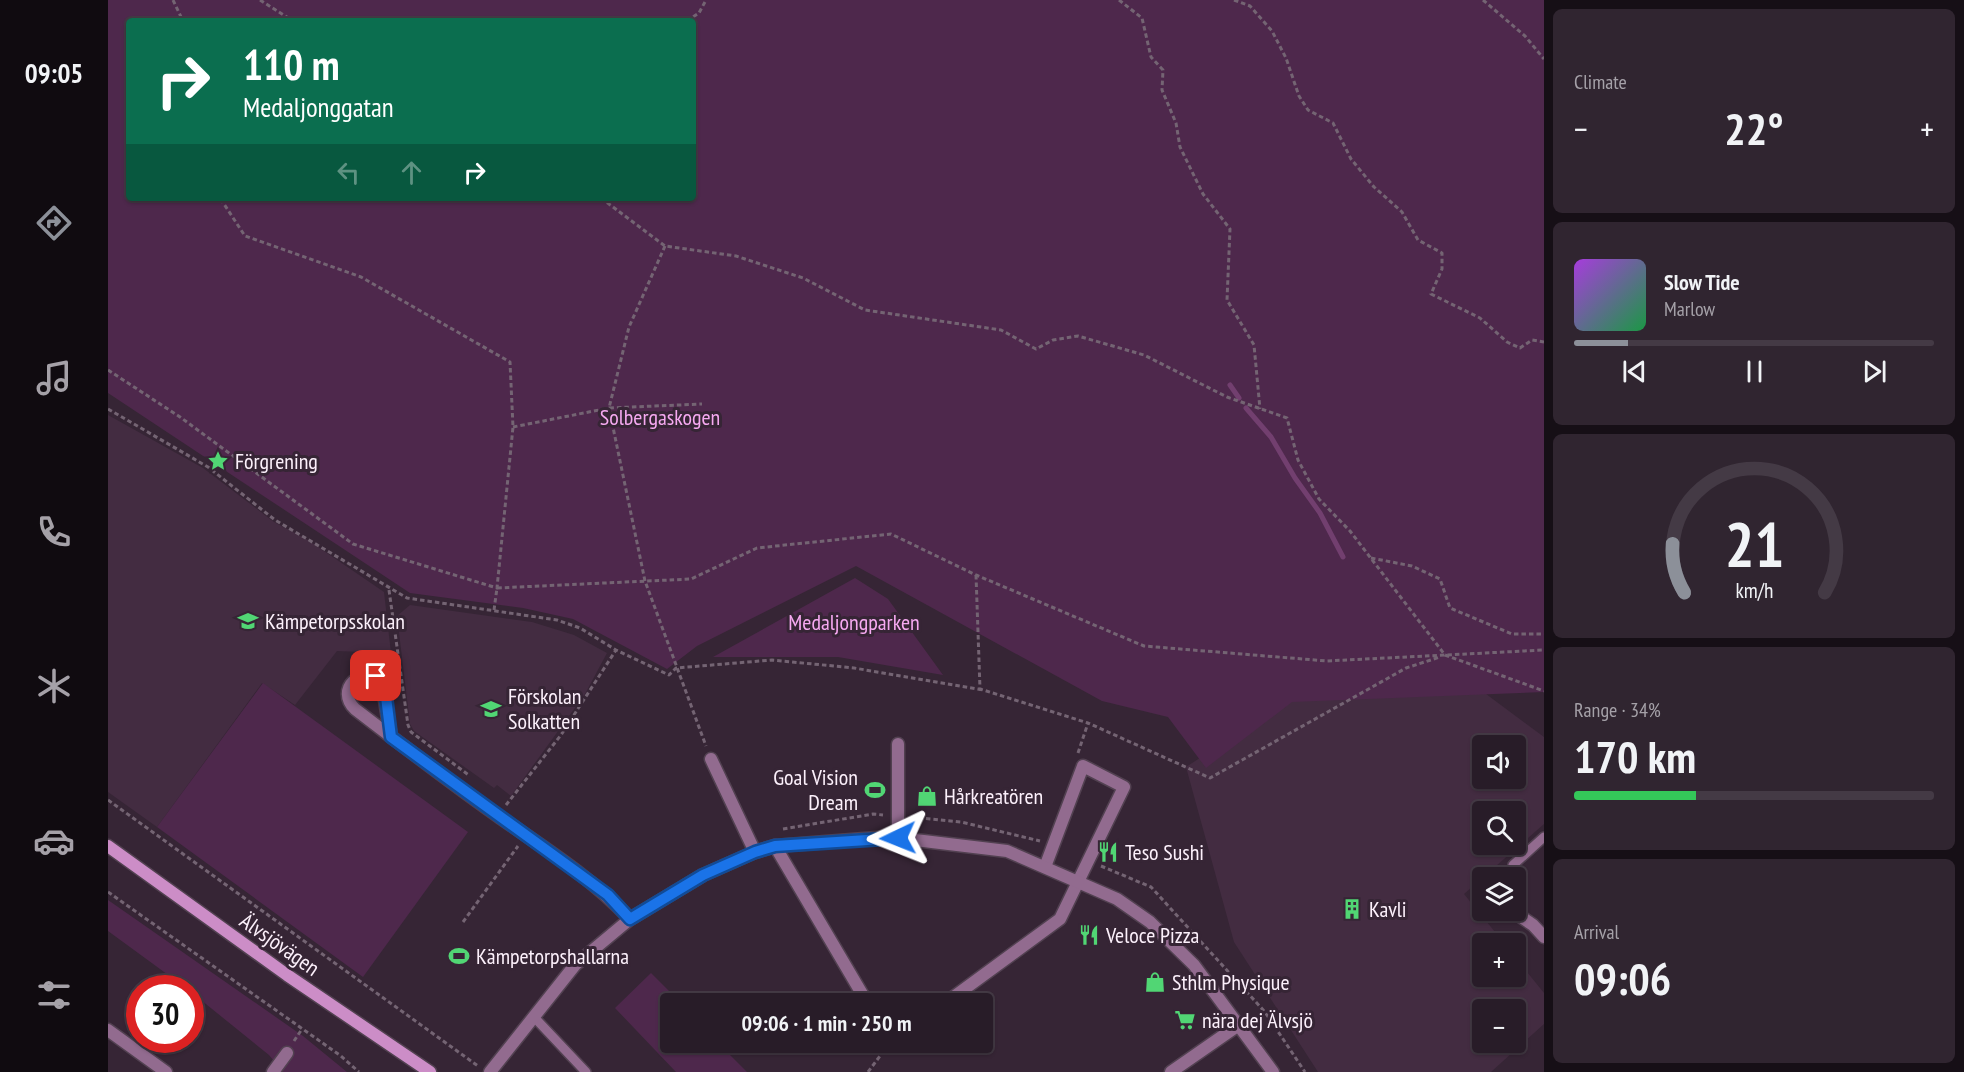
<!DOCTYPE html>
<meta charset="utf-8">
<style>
:root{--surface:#281c28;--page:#302530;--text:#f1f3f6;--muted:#a5a1a8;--line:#443a45;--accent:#8c9099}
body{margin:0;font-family:"PT Sans Narrow",sans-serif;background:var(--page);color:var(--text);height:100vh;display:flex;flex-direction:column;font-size:22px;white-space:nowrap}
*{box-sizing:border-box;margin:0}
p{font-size:20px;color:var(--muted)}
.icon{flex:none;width:33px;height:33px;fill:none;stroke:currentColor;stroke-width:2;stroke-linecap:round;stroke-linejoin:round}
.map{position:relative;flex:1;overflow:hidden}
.panel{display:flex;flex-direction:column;gap:9px;padding:9px;background:#160f16;width:420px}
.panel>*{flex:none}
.hud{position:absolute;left:18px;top:18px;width:570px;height:183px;border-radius:6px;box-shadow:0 2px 4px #0004,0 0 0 2px var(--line);background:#0b6e4f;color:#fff;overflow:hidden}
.buttons{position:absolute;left:1364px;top:735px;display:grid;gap:12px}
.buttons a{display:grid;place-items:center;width:54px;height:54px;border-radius:6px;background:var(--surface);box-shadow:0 2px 4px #0004,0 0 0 2px var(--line);font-size:30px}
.speed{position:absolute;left:18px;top:975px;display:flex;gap:12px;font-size:30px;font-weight:700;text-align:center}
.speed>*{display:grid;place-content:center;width:78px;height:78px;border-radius:50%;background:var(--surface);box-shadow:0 2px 4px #0004,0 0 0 2px var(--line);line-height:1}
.speed .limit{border:9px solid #d22;background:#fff;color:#111}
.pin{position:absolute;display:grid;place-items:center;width:51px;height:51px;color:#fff;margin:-26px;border-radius:12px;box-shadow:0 3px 9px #0006}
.me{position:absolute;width:66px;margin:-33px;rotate:268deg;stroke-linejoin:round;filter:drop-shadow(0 0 4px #0008)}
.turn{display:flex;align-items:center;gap:21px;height:126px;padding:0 18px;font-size:27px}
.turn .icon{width:78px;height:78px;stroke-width:2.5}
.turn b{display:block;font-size:42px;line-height:51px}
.lanes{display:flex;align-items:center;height:57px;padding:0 18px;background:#0003;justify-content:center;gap:30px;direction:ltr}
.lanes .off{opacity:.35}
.big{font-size:45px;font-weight:600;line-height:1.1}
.panel .card{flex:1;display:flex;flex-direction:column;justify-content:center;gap:9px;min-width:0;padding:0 21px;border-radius:9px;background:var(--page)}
.panel .dial{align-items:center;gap:0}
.dial svg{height:156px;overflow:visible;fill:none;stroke:var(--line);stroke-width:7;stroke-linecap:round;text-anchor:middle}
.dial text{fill:var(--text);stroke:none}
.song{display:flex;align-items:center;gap:18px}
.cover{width:72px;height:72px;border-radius:9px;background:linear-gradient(135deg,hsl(280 70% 55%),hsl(140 70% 35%))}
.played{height:6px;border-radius:3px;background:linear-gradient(90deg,var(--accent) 15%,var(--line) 15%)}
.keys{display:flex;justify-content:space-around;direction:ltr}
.heat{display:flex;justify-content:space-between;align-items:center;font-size:33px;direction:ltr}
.charge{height:9px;border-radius:4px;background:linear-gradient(90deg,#34c759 34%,var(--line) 0)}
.trip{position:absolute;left:552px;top:993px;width:333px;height:60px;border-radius:6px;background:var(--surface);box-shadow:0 2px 4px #0004,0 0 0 2px var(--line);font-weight:600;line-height:60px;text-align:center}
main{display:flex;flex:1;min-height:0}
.tabs{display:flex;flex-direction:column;width:108px;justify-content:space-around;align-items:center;background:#100b10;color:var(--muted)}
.tabs .icon{width:42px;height:42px}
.tabs .on{color:var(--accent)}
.tabs b{font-size:27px;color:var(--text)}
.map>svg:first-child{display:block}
.built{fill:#432c41;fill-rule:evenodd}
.green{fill:#4e284c;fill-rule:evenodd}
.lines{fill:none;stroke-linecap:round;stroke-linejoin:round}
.stream{stroke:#723f6f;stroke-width:5}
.service-casing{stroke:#524151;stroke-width:12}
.minor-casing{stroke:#524151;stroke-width:15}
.secondary-casing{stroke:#524151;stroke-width:15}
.path{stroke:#746473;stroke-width:3;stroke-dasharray:4.5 3;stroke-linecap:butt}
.service{stroke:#926b8f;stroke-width:9}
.minor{stroke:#926b8f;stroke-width:12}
.secondary{stroke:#cc8dc7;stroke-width:12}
.route-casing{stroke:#114b97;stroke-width:15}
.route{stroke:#1a73e8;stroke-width:10}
.labels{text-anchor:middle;stroke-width:6;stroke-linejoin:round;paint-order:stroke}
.park-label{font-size:22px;fill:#f6a9f1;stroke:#362535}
.poi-label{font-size:22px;fill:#fcf0fb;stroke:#362535;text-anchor:start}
.street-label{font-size:22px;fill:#fcf0fb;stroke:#362535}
</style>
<main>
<nav class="tabs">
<b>09:05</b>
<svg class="icon on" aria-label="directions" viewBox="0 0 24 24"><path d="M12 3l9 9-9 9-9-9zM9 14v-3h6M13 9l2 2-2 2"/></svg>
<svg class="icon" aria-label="music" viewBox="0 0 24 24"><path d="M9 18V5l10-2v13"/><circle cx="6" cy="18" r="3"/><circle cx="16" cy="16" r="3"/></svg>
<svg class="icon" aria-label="phone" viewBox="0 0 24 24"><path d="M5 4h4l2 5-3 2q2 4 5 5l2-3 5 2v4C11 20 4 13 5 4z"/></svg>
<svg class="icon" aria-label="climate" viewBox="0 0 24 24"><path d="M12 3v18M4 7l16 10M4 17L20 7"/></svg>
<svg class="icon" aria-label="car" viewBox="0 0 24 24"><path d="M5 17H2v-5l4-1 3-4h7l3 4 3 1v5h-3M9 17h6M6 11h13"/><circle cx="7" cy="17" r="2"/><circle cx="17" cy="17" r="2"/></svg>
<svg class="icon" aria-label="filters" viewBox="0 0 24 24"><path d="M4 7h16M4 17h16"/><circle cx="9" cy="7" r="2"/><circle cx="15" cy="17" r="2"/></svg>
</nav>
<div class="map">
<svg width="1436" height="1072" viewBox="0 0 1436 1072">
<rect width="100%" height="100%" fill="#362535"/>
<g class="built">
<polygon points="0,415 95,468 166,522 200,540 276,592 283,653 229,651 187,705 154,683 49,827 0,792"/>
<polygon points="302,605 424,622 466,635 499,653 477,694 403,796 389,785 386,788 306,731 302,724 289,616"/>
<path d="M1366,685l70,52v87l-80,70 40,49 -22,1v32h33v-19l29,36v31l-53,48h-173l-84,-130 -48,-175 108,-70zM1374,746h33v32h-33zM1374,812h33v32h-33zM1374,1010h33v32h-33z"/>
</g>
<g class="green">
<path d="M0,0h1436v692l-252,10 -86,66 -38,-51 -66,-16 -246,-135 -159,80 -30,23 -94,-50 -50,-11 -113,-15 -302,-200zM21,21h564v177h-564z"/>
<polygon points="747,578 780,599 835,675 730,657 605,657"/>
<polygon points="155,683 360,832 255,977 49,827"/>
<polygon points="0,900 195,1036 239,1072 175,1072 161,1055 83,992 82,988 78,988 0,931"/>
<polygon points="543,973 573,1003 562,1004 562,1042 610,1043 639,1072 568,1072 507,1008"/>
</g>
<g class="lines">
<g class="stream">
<polyline points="1122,385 1131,398"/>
<polyline points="1138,408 1163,437 1187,478 1212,513 1235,557"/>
</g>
<g class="service-casing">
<g id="service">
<polyline points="1403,878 1405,865 1436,837"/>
<polyline points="425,1016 478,1072"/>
</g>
</g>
<g class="minor-casing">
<g id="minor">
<path d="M283,737l-9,-55c-21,-18 -47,8 -27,27 48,37 96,74 146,109 45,31 92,61 129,101"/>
<polyline points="790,744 790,838"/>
<polyline points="603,759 647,852"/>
<polyline points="667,846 760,1004"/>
<polyline points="1403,910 1425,925 1436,937"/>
<polyline points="836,1004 952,919 1016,787 975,766 937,867"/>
<polyline points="0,1030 58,1072"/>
<polyline points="783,1043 783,1042"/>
<polyline points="165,1072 179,1053"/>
<polyline points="382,1072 467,965 522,919 595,875 647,852 667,846 782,837 899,851 1009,899 1042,922 1086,965 1165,1072"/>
<polyline points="1063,1072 1132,1024"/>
</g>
</g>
<g class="secondary-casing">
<polyline id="secondary" points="0,846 179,975 322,1072"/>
</g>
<g class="path">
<polyline points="65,0 75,21"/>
<polyline points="152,0 185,21"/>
<polyline points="1011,0 1034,18 1043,57 1055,70 1054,90 1068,123 1072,147 1095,194 1122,229 1119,300 1146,345 1152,409"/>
<polyline points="1126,0 1142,6 1164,31 1178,58 1191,96 1200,110 1225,123 1243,159 1266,187 1294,212 1310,240 1334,253 1334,269 1323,294 1372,318 1399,342 1412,348 1424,340 1436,342"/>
<polyline points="1375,0 1417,36 1436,59"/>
<polyline points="579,21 591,13 598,0"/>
<polyline points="493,198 557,246 628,256 695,278 757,310 893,330 928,349 945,340 970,336 1036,355 1119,397 1179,418 1190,460 1211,499 1242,531 1337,655 1436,691"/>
<polyline points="557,246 521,327 501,408 594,404"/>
<polyline points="0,370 72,417 245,544 389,588 405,427 402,362 253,277 137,236 112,198"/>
<polyline points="0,409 100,467 167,520 299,598 449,620 472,628 508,650 561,675 568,668 664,660 746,668 875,690"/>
<polyline points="405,427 501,408 537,581 598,746"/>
<polyline points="1263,558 1304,566 1332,579 1342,608 1404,634 1436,634"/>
<polyline points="868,575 872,689 980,723 1102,778 1298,668 1332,657"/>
<polyline points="281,590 300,725 303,732 362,776"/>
<polyline points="386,610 389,588 583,579 649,548 783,534 868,575 1036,646 1219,661 1436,650"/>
<polyline points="970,753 980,723"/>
<polyline points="0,800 370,1066"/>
<polyline points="398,805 453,735 508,650"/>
<polyline points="803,817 853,822 932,841"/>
<polyline points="675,829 765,814 775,815"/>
<polyline points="993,866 1043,887 1157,1012 1197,1072"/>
<polyline points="0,892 233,1056 251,1072"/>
<polyline points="355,922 410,846"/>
<polyline points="186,1041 194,1029"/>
<polyline points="760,1072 775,1052"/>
</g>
<use href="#service" class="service"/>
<use href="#minor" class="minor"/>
<use href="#secondary" class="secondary"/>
</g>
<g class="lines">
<g class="route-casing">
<polyline id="route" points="268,676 277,689 283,737 474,876 500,895 522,919 595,875 647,852 667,846 790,838"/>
</g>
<use href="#route" class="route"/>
</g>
<defs>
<g id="sight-bare" transform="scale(1.62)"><path d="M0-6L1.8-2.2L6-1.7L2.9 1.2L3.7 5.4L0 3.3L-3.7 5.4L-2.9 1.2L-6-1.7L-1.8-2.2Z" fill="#51d674" stroke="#362535" stroke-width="2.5" paint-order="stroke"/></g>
<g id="school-bare" transform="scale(1.62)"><path d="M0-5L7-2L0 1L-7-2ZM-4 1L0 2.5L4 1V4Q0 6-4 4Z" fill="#51d674" stroke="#362535" stroke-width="2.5" paint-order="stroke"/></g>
<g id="stadium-bare" transform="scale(1.62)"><path d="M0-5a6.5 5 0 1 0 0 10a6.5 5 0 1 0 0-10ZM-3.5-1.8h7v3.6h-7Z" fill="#51d674" stroke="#362535" stroke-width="2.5" paint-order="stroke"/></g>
<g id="shop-bare" transform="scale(1.62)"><path d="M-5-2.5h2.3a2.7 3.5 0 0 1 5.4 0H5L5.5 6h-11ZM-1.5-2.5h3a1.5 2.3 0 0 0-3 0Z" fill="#51d674" stroke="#362535" stroke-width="2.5" paint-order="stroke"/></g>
<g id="restaurant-bare" transform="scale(1.62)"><path d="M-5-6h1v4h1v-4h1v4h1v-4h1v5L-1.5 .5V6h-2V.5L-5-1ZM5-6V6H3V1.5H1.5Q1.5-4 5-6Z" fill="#51d674" stroke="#362535" stroke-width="2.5" paint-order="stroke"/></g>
<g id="building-bare" transform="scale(1.62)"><path d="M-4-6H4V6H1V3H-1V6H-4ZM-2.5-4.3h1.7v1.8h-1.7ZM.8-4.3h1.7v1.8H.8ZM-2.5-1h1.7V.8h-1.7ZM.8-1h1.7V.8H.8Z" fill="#51d674" stroke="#362535" stroke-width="2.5" paint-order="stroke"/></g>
<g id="supermarket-bare" transform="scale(1.62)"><path d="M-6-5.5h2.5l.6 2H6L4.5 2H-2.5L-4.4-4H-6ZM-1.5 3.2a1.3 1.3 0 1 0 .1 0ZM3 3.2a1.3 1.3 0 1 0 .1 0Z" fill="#51d674" stroke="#362535" stroke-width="2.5" paint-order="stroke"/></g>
</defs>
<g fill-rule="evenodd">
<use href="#sight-bare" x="110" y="461"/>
<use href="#school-bare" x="140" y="621"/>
<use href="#school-bare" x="383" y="709"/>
<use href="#stadium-bare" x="767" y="790"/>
<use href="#shop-bare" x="819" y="796"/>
<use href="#restaurant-bare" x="1000" y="852"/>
<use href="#building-bare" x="1244" y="909"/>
<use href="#restaurant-bare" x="981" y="935"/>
<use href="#stadium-bare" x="351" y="956"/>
<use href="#shop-bare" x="1047" y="982"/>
<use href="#supermarket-bare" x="1077" y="1020"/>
</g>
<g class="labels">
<g class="park-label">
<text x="552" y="425">Solbergaskogen</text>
<text x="746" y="630">Medaljongparken</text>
</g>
<g class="poi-label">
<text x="127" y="469">Förgrening</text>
<text x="157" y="629">Kämpetorpsskolan</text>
<text x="400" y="704">Förskolan<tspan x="400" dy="25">Solkatten</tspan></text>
<text x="750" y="785" text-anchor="end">Goal Vision<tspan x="750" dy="25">Dream</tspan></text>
<text x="836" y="804">Hårkreatören</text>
<text x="1017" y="860">Teso Sushi</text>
<text x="1261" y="917">Kavli</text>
<text x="998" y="943">Veloce Pizza</text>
<text x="368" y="964">Kämpetorpshallarna</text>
<text x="1064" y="990">Sthlm Physique</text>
<text x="1094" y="1028">nära dej Älvsjö</text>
</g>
<g class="street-label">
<text transform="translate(172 944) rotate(35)" y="8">Älvsjövägen</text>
</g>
</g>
</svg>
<div class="buttons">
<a><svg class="icon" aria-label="sound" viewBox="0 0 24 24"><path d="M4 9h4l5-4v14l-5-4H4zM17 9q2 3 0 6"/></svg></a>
<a><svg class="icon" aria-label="search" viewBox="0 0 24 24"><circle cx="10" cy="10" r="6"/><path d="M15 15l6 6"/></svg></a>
<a><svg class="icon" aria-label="layers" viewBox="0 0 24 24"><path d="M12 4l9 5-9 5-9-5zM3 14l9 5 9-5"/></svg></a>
<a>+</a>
<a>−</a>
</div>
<div class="speed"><div class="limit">30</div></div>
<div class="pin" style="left:268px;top:676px;background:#d93025"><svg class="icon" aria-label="arrive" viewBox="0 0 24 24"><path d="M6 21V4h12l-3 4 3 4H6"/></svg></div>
<svg class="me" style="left:790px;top:838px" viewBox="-20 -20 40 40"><path d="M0-17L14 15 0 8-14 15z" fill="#1a73e8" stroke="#fff" stroke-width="4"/></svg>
<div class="trip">09:06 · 1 min · 250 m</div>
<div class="hud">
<div class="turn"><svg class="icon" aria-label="right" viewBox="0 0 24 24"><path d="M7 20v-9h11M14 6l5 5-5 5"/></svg><div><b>110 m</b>Medaljonggatan</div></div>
<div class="lanes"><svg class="icon off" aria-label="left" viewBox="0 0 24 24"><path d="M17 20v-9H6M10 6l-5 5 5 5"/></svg><svg class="icon off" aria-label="ahead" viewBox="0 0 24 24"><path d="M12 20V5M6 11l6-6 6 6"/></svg><svg class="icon" aria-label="right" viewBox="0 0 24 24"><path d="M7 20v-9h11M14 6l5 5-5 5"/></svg></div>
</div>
</div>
<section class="panel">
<div class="card"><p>Climate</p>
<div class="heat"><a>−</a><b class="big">22°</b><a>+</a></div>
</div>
<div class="card">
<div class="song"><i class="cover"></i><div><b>Slow Tide</b><p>Marlow</p></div></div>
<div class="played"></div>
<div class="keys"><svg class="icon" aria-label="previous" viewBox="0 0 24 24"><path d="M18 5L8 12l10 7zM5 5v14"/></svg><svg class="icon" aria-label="pause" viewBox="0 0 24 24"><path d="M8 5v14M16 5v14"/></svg><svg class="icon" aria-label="next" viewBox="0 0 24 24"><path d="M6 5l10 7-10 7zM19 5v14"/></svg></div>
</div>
<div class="card dial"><svg viewBox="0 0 100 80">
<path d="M14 69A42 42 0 1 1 86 69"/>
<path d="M14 69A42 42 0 0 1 8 44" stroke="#8c9099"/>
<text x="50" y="56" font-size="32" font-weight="700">21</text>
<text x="50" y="72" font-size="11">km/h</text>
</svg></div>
<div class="card"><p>Range · 34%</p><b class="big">170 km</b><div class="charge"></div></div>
<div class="card"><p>Arrival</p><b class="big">09:06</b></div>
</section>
</main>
